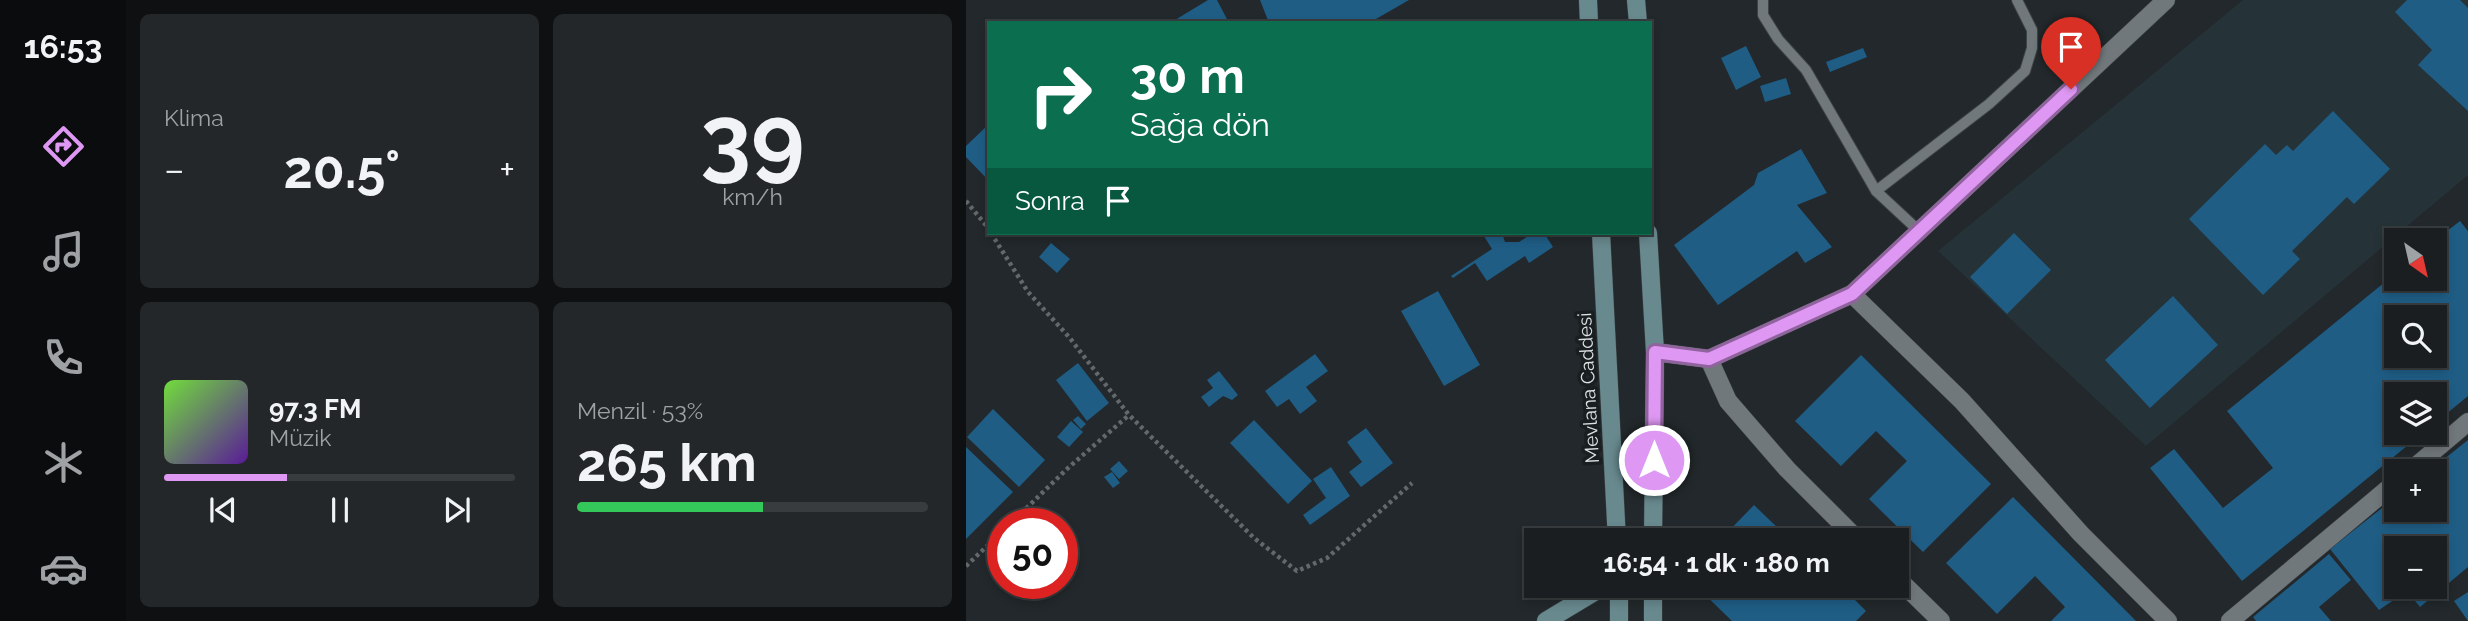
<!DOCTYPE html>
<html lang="tr">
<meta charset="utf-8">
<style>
:root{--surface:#1a1e20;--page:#232729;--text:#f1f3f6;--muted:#9fa2a5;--line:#383c3e;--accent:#de98f3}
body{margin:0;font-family:Raleway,sans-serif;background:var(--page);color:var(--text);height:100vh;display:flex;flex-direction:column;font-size:26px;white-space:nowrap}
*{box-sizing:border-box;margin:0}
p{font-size:23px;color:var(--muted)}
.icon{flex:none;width:38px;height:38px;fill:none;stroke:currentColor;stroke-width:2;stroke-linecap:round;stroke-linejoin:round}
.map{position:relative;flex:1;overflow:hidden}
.drawer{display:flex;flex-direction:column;gap:14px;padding:14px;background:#0e1012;width:840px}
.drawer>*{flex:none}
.banner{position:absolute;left:21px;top:21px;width:665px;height:214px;border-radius:0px;box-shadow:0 4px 10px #0003,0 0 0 2px var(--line);background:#0b6e4f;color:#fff;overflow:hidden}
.needle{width:46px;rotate:146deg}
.controls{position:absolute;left:1418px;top:228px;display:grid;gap:14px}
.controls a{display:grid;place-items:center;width:63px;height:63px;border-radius:0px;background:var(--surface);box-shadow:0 4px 10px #0003,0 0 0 2px var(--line);font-size:35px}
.speed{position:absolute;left:21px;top:508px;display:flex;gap:14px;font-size:35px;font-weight:700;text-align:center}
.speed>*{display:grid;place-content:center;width:91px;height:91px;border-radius:50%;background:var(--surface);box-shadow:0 4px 10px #0003,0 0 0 2px var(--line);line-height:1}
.speed .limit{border:10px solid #d22;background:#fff;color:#111}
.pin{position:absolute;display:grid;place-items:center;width:60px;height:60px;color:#fff;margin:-72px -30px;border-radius:50% 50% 50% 0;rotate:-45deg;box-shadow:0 0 7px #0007}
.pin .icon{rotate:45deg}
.me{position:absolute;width:77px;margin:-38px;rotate:0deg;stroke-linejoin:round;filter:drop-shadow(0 0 5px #0008)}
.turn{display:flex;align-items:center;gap:24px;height:147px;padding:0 28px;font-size:32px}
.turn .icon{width:91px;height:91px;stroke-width:2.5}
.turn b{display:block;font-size:49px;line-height:60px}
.then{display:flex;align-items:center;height:66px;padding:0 28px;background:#0003;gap:14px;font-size:26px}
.big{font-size:52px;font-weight:700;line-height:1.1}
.drawer .card{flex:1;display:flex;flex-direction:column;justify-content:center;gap:10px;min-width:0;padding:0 24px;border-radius:10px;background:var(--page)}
.drawer .dial{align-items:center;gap:0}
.dial b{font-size:91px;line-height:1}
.song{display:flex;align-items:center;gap:21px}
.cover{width:84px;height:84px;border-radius:10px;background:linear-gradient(135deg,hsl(100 70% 55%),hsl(270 70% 35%))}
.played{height:7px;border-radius:4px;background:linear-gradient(90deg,var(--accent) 35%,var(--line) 35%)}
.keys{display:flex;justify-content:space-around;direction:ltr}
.heat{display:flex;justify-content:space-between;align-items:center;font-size:38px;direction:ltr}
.charge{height:10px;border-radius:5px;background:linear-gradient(90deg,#34c759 53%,var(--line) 0)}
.drawer .tiles{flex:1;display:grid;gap:14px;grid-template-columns:repeat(2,1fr)}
.trip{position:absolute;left:558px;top:528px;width:385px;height:70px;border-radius:0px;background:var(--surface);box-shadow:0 4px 10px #0003,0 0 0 2px var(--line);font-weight:700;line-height:70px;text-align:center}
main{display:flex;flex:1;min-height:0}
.menu{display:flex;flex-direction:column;width:126px;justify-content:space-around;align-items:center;background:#0a0c0d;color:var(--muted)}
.menu .icon{width:49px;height:49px}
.menu .active{color:var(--accent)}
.menu b{font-size:32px;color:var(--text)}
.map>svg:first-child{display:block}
.built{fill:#253338}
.building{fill:#1f5d85;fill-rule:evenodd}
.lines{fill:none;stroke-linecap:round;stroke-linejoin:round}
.service-casing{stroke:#3e4345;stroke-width:12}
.minor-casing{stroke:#3e4345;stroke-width:19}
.secondary-casing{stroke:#3e4345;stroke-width:19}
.path{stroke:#63696b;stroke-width:4.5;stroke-dasharray:3.5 3.5;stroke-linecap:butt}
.service{stroke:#71787b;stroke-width:10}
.minor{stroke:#71787b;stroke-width:18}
.secondary{stroke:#68898e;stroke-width:18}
.route-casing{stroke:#90639e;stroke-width:18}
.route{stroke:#de98f3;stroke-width:12}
.labels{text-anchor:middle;stroke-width:7;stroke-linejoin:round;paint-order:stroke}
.street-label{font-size:19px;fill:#dfe3e5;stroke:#191f21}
</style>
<main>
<nav class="menu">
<b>16:53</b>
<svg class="icon active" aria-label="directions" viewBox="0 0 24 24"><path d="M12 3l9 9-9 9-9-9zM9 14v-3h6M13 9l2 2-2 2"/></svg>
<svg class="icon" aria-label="music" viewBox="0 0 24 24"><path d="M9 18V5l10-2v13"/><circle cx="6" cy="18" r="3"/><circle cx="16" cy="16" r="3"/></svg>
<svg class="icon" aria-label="phone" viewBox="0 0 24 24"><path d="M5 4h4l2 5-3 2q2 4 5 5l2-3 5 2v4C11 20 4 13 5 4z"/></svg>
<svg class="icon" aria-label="climate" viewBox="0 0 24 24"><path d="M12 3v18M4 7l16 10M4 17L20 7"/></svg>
<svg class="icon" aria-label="car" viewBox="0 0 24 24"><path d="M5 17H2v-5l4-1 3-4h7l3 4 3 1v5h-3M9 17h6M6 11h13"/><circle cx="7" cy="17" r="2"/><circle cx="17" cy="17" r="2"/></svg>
</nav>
<section class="drawer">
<div class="tiles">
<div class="card"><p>Klima</p>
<div class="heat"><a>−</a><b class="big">20.5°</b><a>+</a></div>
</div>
<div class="card dial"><b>39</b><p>km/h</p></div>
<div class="card">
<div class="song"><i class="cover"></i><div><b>97.3 FM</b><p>Müzik</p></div></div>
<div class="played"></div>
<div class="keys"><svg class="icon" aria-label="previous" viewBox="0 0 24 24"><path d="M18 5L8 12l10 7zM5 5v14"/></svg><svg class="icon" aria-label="pause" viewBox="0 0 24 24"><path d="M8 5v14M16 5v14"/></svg><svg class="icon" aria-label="next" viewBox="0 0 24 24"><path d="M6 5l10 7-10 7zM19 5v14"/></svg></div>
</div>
<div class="card"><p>Menzil · 53%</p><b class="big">265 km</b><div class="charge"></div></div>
</div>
</section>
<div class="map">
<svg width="1502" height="621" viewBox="0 0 1502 621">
<rect width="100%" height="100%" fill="#22282b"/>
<polygon class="built" points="1277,0 1502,0 1502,175 1180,446 972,251"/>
<g class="building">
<polygon points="242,0 251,0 263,23 204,23"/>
<polygon points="294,0 443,0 403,23 303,23"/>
<polygon points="1441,0 1494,0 1502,8 1502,111 1452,65 1466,50 1429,12"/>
<polygon points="780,46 795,77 770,90 755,58"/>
<polygon points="897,48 901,57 864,72 860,62"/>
<polygon points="820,78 825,94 799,102 794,86"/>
<polygon points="1367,111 1424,169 1388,204 1381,197 1326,251 1334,259 1297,295 1223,219 1299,144 1310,155 1321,145 1327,151"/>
<polygon points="23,124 23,181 0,157 0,146"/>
<polygon points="835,149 861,193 831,205 866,247 839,263 831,251 752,305 708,245 788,185 792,173"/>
<path d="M1494,221l8,10v165l-34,28v-30h-38v38h28l-182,149 -92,-113 24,-19 49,59 50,-40 -46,-57 169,-138v5h38v-37zM1430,317h38v38h-38z"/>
<polygon points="516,233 536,233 539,242 553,242 567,233 578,233 587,247 563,263 559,256 521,281 509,263 487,278 485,276 526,249"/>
<polygon points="1048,233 1085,270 1041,314 1004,277"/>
<polygon points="85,243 104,259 91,273 73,257"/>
<polygon points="472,291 514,365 478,386 435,311"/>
<polygon points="1207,296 1252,345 1184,408 1139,360"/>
<polygon points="349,354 362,371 340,387 351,401 334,414 323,399 311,407 299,391"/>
<polygon points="895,355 1025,484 957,552 903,499 941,461 910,431 875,466 829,421"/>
<polygon points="112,363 143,403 121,421 90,380"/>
<polygon points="253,371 272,395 266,400 257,396 243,407 235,397 247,388 241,380"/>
<polygon points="27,409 79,460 53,487 1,437"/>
<polygon points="112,416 120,424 115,429 107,420"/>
<polygon points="288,420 346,481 322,504 264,443"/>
<polygon points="105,421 117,432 103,447 91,437"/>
<polygon points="400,428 427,463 395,487 383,472 396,462 381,442"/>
<path d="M1502,440v127l-48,40 -13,-16 -28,19 -49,-61 66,-52v12h38v-38h-5zM1430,548h38v38h-38z"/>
<polygon points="0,447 47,492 0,539"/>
<polygon points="153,461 162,471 153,479 144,469"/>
<polygon points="365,467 384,496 344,525 337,515 360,498 347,479"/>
<polygon points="146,472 154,483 147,488 138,477"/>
<polygon points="1047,497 1170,621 1085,621 1099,607 1069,576 1031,614 980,563"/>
<polygon points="788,505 815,531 806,541 753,541"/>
<polygon points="1363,554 1385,580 1353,607 1365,621 1290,621 1287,617"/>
<polygon points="730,586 794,586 805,597 816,586 875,586 900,611 890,621 766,621"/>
<polygon points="1502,592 1502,621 1488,601"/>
</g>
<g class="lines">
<g class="service-casing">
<g id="service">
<polyline points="797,0 797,15 812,39 840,70 910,191 953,231"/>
<polyline points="910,191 1023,104 1059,71 1066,48 1066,30 1051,0"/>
</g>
</g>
<g class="minor-casing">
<g id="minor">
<polyline points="886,294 1200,0"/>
<polyline points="689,352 743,359 886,294 996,401 1115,534 1202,621"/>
<polyline points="743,359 762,401 821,469 893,541"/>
<polyline points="1444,471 1502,422"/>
<polyline points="931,578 975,621"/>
<polyline points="1264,621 1430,482"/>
</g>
</g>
<g class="secondary-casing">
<g id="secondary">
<polyline points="622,0 623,23"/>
<polyline points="670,0 672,23"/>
<polyline points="635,233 651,541"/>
<polyline points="682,233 689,352 687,541"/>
<polyline points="580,621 638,586"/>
<polyline points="653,621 653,586"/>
<polyline points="687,621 687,586"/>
</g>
</g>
<g class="path">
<polyline points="0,201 23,229"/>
<polyline points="25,233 62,292 103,337 163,415 288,538 331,571 361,558 446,483"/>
<polyline points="45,523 102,468 163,415"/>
<polyline points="0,566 37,531"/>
</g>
<use href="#service" class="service"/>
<use href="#minor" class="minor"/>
<use href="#secondary" class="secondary"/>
</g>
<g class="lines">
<g class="route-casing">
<polyline id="route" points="688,460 689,352 743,359 886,294 1105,89"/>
</g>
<use href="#route" class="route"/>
</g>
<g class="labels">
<g class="street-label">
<text transform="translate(622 388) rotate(-93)" y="7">Mevlana Caddesi</text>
</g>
</g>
</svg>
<div class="controls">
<a><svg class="needle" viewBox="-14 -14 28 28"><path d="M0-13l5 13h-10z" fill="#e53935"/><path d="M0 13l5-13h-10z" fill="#9fa2a5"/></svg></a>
<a><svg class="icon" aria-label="search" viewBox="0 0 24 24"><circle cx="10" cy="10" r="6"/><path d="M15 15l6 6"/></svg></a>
<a><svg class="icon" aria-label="layers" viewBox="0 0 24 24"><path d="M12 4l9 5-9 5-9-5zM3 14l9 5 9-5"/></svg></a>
<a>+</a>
<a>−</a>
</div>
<div class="speed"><div class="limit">50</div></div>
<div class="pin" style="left:1105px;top:89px;background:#d93025"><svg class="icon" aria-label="arrive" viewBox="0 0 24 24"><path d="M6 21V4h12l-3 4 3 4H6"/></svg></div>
<svg class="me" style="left:688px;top:460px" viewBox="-20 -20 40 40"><circle r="17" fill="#de98f3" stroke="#fff" stroke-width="3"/><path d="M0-11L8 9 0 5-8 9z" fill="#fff"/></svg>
<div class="trip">16:54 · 1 dk · 180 m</div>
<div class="banner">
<div class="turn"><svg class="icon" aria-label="right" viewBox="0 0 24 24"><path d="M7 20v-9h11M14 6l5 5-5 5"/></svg><div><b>30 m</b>Sağa dön</div></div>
<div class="then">Sonra<svg class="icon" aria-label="arrive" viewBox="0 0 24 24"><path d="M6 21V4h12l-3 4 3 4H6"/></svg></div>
</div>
</div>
</main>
